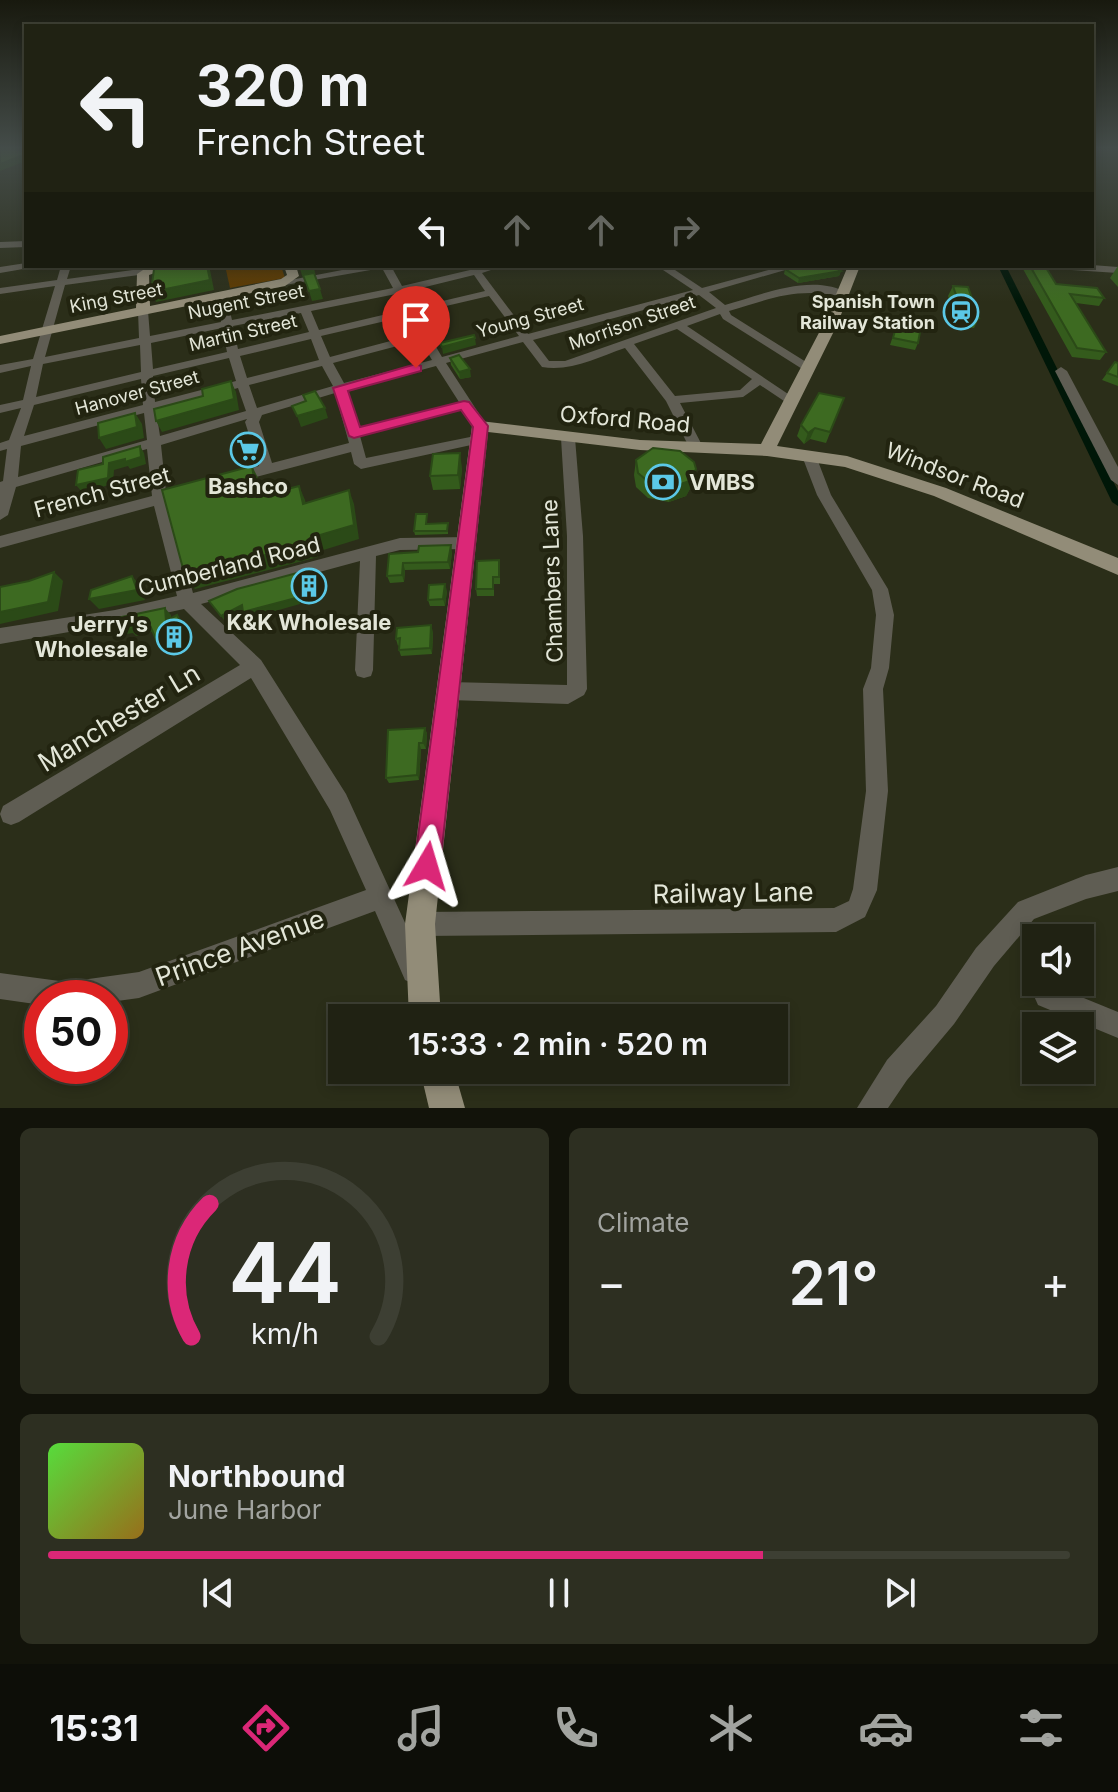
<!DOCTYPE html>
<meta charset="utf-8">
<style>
:root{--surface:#202213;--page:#2d2f21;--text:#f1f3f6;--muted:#a2a4a0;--line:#3d3f33;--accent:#db2777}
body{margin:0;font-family:Inter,sans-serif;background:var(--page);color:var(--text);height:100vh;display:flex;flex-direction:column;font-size:30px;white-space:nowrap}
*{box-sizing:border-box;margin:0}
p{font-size:26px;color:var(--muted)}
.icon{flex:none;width:44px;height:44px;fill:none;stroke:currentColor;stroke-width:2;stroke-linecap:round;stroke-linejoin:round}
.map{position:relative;height:1108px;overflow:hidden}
.details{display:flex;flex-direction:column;gap:20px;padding:20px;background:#12130a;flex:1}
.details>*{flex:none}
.banner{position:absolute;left:24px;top:24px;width:1070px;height:244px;border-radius:0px;box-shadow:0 4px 12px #0003,0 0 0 2px var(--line);background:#202213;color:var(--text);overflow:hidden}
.buttons{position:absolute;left:1022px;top:924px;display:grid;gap:16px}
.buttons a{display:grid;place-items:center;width:72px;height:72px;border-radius:0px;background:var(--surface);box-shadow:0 4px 12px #0003,0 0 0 2px var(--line);font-size:40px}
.speed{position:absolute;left:24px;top:980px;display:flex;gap:16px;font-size:40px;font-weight:700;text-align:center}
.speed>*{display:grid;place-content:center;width:104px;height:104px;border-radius:50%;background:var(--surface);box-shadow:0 4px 12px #0003,0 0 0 2px var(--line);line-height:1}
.speed .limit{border:12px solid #d22;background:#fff;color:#111}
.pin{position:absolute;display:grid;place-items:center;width:68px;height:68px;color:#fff;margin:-82px -34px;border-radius:50% 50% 50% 0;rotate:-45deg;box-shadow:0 0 8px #0007}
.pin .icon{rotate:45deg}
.me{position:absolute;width:88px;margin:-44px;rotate:7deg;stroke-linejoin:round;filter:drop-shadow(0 0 6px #0008)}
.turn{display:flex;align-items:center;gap:28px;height:168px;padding:0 40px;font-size:36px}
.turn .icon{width:104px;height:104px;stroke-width:2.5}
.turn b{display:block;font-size:56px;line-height:68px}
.lanes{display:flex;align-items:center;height:76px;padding:0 40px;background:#0003;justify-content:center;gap:40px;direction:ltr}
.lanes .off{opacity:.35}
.big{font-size:60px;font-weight:600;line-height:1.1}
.details .widget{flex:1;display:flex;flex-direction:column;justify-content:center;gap:12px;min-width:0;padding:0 28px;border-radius:12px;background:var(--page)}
.details .dial{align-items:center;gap:0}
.dial svg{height:208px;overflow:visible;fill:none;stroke:var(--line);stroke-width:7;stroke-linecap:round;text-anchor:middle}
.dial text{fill:var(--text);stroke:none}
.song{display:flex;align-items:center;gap:24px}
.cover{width:96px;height:96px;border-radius:12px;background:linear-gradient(135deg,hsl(110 70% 55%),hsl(40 70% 35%))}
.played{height:8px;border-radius:4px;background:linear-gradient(90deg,var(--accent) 70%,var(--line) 70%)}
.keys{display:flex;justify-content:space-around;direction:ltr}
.heat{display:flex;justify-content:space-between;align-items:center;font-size:44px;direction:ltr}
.details .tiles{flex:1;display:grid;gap:20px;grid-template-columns:1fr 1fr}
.widget:last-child{grid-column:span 2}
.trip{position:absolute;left:328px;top:1004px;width:460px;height:80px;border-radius:0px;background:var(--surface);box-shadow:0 4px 12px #0003,0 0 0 2px var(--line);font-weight:600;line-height:80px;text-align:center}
.menu{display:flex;height:128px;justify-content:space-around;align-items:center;background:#0d0e08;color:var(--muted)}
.menu .icon{width:56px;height:56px}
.menu .selected{color:var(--accent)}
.menu b{font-size:36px;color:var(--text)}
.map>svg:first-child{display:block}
.green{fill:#5e3b00}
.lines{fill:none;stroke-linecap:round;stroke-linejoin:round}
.canal{fill:#001708;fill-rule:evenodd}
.minor{fill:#5f5d53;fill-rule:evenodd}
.major{fill:#928c78;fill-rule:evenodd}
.wall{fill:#345b1c}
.shaded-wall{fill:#2b4a17}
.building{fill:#3d6a21;stroke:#2b4a17;stroke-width:2}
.route{fill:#db2777;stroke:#8e194d;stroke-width:2}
.labels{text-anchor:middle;stroke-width:8;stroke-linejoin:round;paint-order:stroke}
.far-street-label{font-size:18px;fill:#e3e6d8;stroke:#222410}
.far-poi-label{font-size:18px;font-weight:bold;fill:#e3e6d8;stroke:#222410;text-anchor:end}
.street-label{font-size:22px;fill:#e3e6d8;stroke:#222410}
.poi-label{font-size:22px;font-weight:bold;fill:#e3e6d8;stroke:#222410}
.near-street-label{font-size:26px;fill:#e3e6d8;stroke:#222410}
</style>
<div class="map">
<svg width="1118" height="1108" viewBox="0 0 1118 1108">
<rect width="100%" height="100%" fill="#2b2e19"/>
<polygon class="green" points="251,266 281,266 285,278 230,288 226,270"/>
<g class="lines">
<polygon class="canal" points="998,266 1006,266 1118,491 1118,506 1112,502"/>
<g class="minor">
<polygon points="26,241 26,247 0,248 0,242"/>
<polygon points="26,263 26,266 31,266 29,268 0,273 0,267"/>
<polygon points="1092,265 1118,267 1118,273 1056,269 1051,266"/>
<path d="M61,266h10l-4,13 73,-10 -1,-3h10l2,5 -5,3 -81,11 -20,72 94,-19 -1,-27 5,-3 5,3 2,25 71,-14 -5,-27 5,-3 5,3 6,25 161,-32 -11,-20 -97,17 -5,-3 83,-16h28l11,20 68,-16 -3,-4h36l-21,7 46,61 165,-44 -36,-24h12l33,22 81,-22h16l-90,26 16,13c37,-10 88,-33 124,-11l-5,3c-46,-10 -72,1 -115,14l2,4 80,50v6l-4,1 -84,-53 -3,-5 -33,12 110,74 -2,3h-8l-27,-18 -17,12 -63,6 23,44 -7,4 -7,-4 -23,-46 -41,-53c-27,9 -54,24 -83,19l-19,-25 -77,21 41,63 -2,3h-10l-12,-20 -103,27 6,22 114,-23 7,4 -2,3 -124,27 -7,-5 -3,-12 -114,30 -7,-5 2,-3 27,-8 -14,-44 2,-3 -86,26 5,47 7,1 2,4 -7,5 25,91 207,-55 67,-1 8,6 -8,6 -67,1 -24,6 -3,114 -2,6 -7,2 -7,-2 -2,-6 5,-109 -159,43 60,56 85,134 77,168 4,9 -4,9 -9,4 -9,-4 -30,-69 -236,87 -29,4v-4h-68v7l-42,-6v-26l67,9 72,-10 227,-82 -36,-80 -79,-132 -232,144 -8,3 -8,-3 -3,-8 3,-8 237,-141 -56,-56 -69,15 -115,20v-16l115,-18 62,-14 -23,-90 -154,42v-12l152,-40 -5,-47 -131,38 -8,28 -8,5v-38l3,-1 4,-32 -7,2v-8l9,-3 12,-32 -21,5v-8l23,-5 8,-34 -31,7v-8l33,-6 22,-73 -55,8v-6l57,-8zM474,275l11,16 -72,17 -8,-16zM396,294l8,16 -85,20 -8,-19zM699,295l17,13 -151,53h-16l-16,-21zM489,296l30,40 -77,21 -26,-44zM301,313l8,19 -71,17 -5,-23zM407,316l10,18 -87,23 -9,-21zM222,328l5,24 -74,17 -2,-26zM677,329l75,50 -12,11 -65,6 -41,-52zM311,339l8,21 -72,18 -7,-22zM420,340l12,20 -88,23 -11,-20zM140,345l1,27 -105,25 7,-33zM229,358l7,23 -81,21 -2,-26zM322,366l11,20 -76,22 -8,-23zM436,366l23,36 -101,26 -11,-38zM141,379l2,26 -119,31 10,-31zM238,388l8,23 -86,25 -4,-26zM335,393l14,50 -77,20 -13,-41 3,-7zM144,413l3,27 -129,37 3,-31z"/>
<polygon points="1061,367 1067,371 1118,467 1118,485 1111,480 1055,371"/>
<polygon points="568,434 575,438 583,536 587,689 584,695 568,704 450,700 443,697 440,691 443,685 450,682 567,685 567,536 561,438"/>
<polygon points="809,452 816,456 831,495 888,589 894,615 889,668 883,689 888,791 877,890 865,917 836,932 420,936 411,933 408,924 411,915 420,912 834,908 849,901 853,889 866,791 863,689 871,668 876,615 872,590 817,495 802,456"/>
<polygon points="1118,867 1118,891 1086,899 1034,919 994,966 954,1024 907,1080 888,1108 857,1108 887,1060 936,1006 976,948 1018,902 1086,875"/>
<polygon points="1047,983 1118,1012 1118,1038 1038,1005 1034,996 1038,987"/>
</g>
<g class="major">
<polygon points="149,266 175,266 149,275 150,306 281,279 287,275 284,266 296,266 299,276 285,286 0,344 0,336 136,308 137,274"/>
<polygon points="848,266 860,266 837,325 777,446 847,456 946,488 1118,558 1118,575 934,496 845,467 767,456 640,450 488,432 435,924 441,1018 409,1018 405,924 472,426 480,421 640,440 761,444 823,325"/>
<polygon points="420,1070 454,1070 465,1108 429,1108"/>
</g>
</g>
<g class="wall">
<polygon points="1025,266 1045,266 1056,284 1104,298 1099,306 1076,303 1106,352 1100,360 1072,357 1023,269"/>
<polygon points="1118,266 1118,287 1110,278"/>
<polygon points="785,269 841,271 839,276 798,283 784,274"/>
<polygon points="953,286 979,318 974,328 958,326 948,296"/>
<polygon points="896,327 918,343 915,350 890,345"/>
<polygon points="450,358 471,377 460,379 451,365"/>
<polygon points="1115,362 1118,363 1118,386 1102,380"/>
<polygon points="844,398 826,443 810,439 804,444 797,436 801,425"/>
<polygon points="636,460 696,469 693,483 686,496 669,502 648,498 636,487 634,475"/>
<polygon points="462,468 460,489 433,490 430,476"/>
<polygon points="427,514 427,523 448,523 448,534 415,535 414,531"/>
<polygon points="452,552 450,569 405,570 404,582 390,583 387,576 389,554"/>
<polygon points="500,567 500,584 494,584 494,596 477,596 476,589"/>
<polygon points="447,591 445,606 430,606 428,600"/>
<polygon points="433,632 432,654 401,656 399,650 399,645 398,646 396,639"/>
<polygon points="425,728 427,734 426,749 421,749 419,780 389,783 386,778"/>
</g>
<g class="shaded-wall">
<polygon points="26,154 26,161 0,171 0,164"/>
<polygon points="207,266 208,266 210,270 214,290 156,302 151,292"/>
<polygon points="299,266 313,266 315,272 302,275"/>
<polygon points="841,271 839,276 798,283 799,278"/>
<polygon points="320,289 323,299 312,301 309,291"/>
<polygon points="475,338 476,345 443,354 442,347"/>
<polygon points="470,369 471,377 460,379 459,372"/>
<polygon points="231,381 236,392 239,410 162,432 156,421"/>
<polygon points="325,408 328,418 301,427 297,416"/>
<polygon points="135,413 142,424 144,438 106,449 99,438"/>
<polygon points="815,428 810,439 804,444 808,433"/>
<polygon points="140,446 144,453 146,464 130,469 128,466 114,470 113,484 82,492 76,485 109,463"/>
<polygon points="460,453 462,468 460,489 458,475"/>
<polygon points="252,466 259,480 264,511 257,497"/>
<polygon points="696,469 693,483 686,496 669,502 671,487"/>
<polygon points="299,486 305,500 309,518 303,504"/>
<polygon points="349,490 354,504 359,539 317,552 318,557 195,589 185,576 310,538"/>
<polygon points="451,545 452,552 450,569 448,562"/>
<polygon points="403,563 405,570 404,582 402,575"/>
<polygon points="312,569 315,576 318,590 299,596 300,604 247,619 243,613 226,623 221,616 242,605 295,589"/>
<polygon points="54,572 63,581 58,611 0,624 0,612"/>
<polygon points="132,576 141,587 145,600 99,609 89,599"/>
<polygon points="445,584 447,591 445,606 443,599"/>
<polygon points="165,608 171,615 172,628 166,621"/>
<polygon points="177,615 183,623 190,638 165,651 158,644"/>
<polygon points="149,623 155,631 136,636 133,633 121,635 114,627"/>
<polygon points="431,625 433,632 432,654 430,648"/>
<polygon points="425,728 427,734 426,749 423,743"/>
<polygon points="419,743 421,749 419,780 417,775"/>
</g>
<g class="building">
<polygon points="0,147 24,147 16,150 26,151 26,154 0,164"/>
<polygon points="171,266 207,266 210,280 151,292 154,269"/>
<polygon points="798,266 832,266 841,271 799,278 785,269"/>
<polygon points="1030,266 1045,266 1056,284 1097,288 1104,298 1070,294 1106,352 1077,348"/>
<polygon points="314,273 320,289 309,291 303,275"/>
<polygon points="953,286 968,287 979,318 963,316"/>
<polygon points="896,327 920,332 918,343 893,338"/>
<polygon points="474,335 475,338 442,347 440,343"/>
<polygon points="459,355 470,369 459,372 450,358"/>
<polygon points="1115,362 1118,363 1118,377 1107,373"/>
<polygon points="231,381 234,399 156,421 154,409 203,396 202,389"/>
<polygon points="315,391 325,408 297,416 292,406 306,401 303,395"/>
<polygon points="819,393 844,398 830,432 815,428 808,433 801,425"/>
<polygon points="135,413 137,427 99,438 98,423"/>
<polygon points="140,446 141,457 125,462 125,459 109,463 108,478 76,485 78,470 103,464 103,457"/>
<polygon points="653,448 680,451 694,462 696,469 690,481 671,487 650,483 638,473 636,460"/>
<polygon points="460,453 458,475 430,476 433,454"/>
<polygon points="252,466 257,497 299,486 303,504 349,490 354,525 310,538 311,543 185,576 162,490"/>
<polygon points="416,514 427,514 426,524 448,523 447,531 414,531"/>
<polygon points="451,545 448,562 403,563 402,575 387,576 389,554 418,552 419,546"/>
<polygon points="499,560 499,577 493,577 493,589 476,589 477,561"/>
<polygon points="312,569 315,584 295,589 296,598 243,612 242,605 221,616 209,601 237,589"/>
<polygon points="54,572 48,602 0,612 0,587 29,581"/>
<polygon points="132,576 137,590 89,599 91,590"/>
<polygon points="445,584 443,599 428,600 429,585"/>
<polygon points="165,608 166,621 177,615 184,630 158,644 149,623 129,629 130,624 114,627 112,619"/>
<polygon points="431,625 430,648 399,650 400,638 396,639 397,628"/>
<polygon points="425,728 423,743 419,743 417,775 386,778 388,730"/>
</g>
<linearGradient id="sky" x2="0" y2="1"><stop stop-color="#18190e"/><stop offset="0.49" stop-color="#444c49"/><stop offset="1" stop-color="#444c49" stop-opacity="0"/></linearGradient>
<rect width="1118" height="302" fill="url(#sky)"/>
<polygon class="route" points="416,364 421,366 421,371 348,391 360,427 464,401 469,402 488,426 440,866 437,875 427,879 418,875 414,866 473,427 461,410 354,438 349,436 333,388"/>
<defs>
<g id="station-ring" transform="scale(1.8)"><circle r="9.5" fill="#222410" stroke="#5bc8e6" stroke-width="1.5"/><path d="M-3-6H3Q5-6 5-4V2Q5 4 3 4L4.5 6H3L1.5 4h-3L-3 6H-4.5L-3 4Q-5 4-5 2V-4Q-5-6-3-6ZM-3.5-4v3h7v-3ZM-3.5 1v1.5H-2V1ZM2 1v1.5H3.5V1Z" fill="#5bc8e6"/></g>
<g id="supermarket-ring" transform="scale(1.8)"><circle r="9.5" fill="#222410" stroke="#5bc8e6" stroke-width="1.5"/><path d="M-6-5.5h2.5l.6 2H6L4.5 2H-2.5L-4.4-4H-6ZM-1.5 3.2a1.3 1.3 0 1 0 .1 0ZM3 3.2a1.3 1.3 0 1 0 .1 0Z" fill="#5bc8e6"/></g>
<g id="bank-ring" transform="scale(1.8)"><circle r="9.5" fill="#222410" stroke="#5bc8e6" stroke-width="1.5"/><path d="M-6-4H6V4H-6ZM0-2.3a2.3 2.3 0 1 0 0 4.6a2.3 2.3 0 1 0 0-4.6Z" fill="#5bc8e6"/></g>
<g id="building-ring" transform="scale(1.8)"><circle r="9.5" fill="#222410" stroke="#5bc8e6" stroke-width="1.5"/><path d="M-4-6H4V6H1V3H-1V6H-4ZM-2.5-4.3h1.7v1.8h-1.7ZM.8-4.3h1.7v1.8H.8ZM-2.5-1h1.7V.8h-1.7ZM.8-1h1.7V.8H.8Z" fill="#5bc8e6"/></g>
</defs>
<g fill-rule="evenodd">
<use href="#station-ring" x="961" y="312"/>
<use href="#supermarket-ring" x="248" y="450"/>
<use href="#bank-ring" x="663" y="482"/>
<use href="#building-ring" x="309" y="586"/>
<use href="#building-ring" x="174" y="637"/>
</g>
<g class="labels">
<g class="far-street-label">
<text transform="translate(116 298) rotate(-11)" y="6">King Street</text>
<text transform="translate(246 302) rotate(-11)" y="6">Nugent Street</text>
<text transform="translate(530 318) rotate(-15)" y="6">Young Street</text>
<text transform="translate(632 323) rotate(-19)" y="6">Morrison Street</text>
<text transform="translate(243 333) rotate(-13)" y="6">Martin Street</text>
<text transform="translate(137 393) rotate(-15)" y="6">Hanover Street</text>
</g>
<g class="far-poi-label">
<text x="935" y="308">Spanish Town<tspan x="935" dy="21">Railway Station</tspan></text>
</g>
<g class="street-label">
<text transform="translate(625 419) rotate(5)" y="8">Oxford Road</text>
<text transform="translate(955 475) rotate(21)" y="8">Windsor Road</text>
<text transform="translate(102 492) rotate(-15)" y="8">French Street</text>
<text transform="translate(229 566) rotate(-14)" y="8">Cumberland Road</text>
<text transform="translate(552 581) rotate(-92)" y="8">Chambers Lane</text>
</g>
<g class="poi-label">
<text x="689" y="490" text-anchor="start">VMBS</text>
<text x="248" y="494">Bashco</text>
<text x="309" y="630">K&amp;K Wholesale</text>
<text x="148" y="632" text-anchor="end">Jerry's<tspan x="148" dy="25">Wholesale</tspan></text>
</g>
<g class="near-street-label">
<text transform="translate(119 718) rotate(-31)" y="9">Manchester Ln</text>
<text transform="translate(733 893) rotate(-1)" y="9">Railway Lane</text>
<text transform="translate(240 948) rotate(-20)" y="9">Prince Avenue</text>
</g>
</g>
</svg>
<div class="buttons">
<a><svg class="icon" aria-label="sound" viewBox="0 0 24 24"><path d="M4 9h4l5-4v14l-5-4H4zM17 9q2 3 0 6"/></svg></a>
<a><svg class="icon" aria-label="layers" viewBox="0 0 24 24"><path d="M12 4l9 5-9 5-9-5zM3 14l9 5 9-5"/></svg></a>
</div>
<div class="speed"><div class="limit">50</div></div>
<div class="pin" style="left:416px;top:368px;background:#d93025"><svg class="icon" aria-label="arrive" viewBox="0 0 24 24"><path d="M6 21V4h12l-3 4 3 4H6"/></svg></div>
<svg class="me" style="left:427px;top:866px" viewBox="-20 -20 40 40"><path d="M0-17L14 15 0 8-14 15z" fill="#db2777" stroke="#fff" stroke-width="4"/></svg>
<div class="trip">15:33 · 2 min · 520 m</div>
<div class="banner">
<div class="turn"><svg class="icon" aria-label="left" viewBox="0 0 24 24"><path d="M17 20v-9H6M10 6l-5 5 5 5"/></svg><div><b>320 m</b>French Street</div></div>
<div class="lanes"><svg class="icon" aria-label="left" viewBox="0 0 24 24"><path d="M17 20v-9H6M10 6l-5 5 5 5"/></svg><svg class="icon off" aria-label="ahead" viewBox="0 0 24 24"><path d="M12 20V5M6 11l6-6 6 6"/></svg><svg class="icon off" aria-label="ahead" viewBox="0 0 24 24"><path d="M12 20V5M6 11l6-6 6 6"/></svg><svg class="icon off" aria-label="right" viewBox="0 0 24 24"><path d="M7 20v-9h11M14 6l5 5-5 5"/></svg></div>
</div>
</div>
<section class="details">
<div class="tiles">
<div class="widget dial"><svg viewBox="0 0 100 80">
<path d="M14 69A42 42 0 1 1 86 69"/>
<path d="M14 69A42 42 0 0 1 21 18" stroke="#db2777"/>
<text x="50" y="56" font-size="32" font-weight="700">44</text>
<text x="50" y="72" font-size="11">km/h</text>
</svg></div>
<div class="widget"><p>Climate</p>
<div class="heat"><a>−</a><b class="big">21°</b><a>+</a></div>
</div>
<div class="widget">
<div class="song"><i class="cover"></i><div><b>Northbound</b><p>June Harbor</p></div></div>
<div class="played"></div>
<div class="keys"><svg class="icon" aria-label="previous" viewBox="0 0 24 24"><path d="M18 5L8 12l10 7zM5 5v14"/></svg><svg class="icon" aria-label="pause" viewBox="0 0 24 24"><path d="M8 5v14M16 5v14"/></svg><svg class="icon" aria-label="next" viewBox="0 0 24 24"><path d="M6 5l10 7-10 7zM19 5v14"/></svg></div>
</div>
</div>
</section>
<nav class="menu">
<b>15:31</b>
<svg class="icon selected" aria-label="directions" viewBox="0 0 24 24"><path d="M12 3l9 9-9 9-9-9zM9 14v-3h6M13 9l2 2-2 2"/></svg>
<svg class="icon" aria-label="music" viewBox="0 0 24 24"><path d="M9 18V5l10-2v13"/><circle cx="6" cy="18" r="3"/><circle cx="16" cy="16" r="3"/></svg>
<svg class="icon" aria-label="phone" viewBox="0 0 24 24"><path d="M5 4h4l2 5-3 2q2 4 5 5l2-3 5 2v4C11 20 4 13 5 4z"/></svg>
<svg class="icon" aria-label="climate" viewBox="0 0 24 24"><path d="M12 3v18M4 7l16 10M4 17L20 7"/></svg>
<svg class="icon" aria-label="car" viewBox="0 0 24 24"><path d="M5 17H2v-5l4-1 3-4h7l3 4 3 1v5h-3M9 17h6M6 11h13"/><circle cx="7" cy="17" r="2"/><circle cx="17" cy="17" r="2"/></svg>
<svg class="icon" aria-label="filters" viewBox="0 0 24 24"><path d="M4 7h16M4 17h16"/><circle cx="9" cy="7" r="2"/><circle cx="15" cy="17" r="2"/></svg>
</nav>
